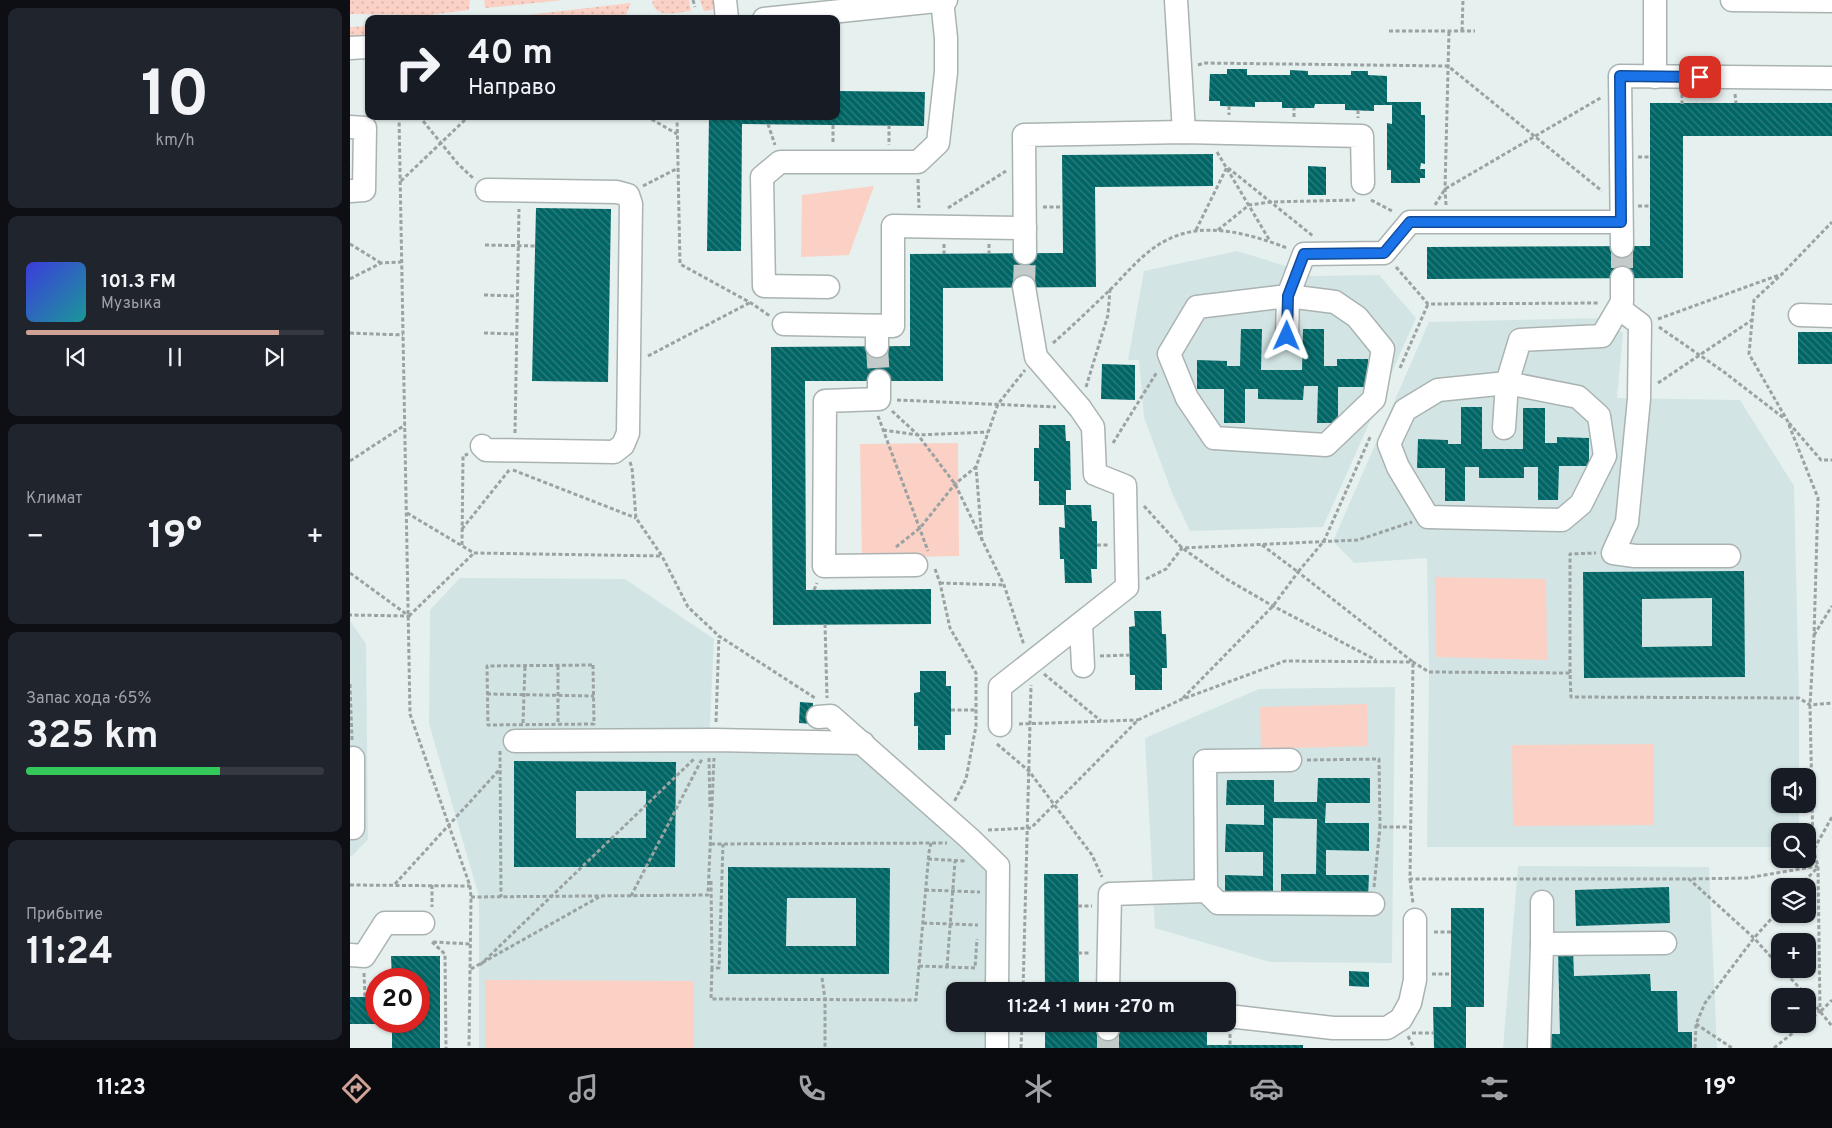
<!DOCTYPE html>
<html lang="ru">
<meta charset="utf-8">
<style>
:root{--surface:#171b24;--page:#20242c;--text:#f1f3f6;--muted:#9ea1a6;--line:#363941;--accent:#cfa197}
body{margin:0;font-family:Overpass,sans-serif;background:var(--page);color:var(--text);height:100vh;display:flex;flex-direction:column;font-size:19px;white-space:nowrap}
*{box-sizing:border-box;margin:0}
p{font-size:16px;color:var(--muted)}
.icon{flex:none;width:28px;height:28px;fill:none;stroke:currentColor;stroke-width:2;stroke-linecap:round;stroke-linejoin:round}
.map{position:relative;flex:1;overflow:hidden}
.drawer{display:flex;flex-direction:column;gap:8px;padding:8px;background:#0d0f14;width:350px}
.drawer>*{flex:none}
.hud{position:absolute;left:15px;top:15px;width:475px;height:105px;border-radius:10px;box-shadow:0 1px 4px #0004;background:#171b24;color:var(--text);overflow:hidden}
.tools{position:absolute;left:1421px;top:768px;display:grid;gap:10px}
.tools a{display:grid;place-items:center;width:45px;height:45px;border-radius:10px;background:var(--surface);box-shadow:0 1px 4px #0004;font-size:25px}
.speed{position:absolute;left:15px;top:968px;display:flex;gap:10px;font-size:25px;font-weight:700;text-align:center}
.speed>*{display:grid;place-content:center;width:65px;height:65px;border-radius:50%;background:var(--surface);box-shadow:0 1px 4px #0004;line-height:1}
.speed .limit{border:8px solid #d22;background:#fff;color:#111}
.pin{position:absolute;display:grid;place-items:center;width:42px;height:42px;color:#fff;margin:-21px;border-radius:10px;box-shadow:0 2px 8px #0006}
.me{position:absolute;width:55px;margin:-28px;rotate:1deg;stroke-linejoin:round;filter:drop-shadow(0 0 4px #0008)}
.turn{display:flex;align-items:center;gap:18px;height:105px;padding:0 20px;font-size:22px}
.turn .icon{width:65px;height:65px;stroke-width:2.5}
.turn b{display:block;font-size:35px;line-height:42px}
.big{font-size:38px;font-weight:700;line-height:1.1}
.drawer .card{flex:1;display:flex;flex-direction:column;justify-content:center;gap:8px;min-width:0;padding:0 18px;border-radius:10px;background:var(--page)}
.drawer .dial{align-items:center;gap:0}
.dial b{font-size:65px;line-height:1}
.song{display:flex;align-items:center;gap:15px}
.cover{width:60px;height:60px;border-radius:8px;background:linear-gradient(135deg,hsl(240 70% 55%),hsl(180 70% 35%))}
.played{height:5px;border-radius:2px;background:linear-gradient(90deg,var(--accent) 85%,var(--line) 85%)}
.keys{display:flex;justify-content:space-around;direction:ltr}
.heat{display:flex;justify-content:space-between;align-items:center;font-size:28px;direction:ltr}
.charge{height:8px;border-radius:4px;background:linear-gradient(90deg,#34c759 65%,var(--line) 0)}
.trip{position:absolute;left:596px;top:982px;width:290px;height:50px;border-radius:10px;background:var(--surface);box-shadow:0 1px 4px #0004;font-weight:700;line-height:50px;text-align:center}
.menu{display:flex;height:80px;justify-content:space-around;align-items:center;background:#090b0e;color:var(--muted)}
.menu .icon{width:35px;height:35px}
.menu .on{color:var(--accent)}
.menu b{font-size:22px;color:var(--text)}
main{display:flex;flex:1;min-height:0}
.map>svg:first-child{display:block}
.built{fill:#d2e5e4}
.grass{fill:url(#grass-dots)}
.park{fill:#fbd0c5}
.building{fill:url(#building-back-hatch);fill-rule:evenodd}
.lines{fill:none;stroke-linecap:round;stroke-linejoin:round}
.minor-tunnel{stroke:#c2caca;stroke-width:22;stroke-dasharray:22 11;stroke-linecap:butt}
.minor-casing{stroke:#aab3b2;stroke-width:25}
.path{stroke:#9ba2a2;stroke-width:3;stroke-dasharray:4 2.5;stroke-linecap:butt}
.minor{stroke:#fff;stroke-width:22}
.route-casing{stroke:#114b97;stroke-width:12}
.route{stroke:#1a73e8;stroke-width:9}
</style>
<main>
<section class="drawer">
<div class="card dial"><b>10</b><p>km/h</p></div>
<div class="card">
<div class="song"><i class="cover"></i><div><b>101.3 FM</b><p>Музыка</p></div></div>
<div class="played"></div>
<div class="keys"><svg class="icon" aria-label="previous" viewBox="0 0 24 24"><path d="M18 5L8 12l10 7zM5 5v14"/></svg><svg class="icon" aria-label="pause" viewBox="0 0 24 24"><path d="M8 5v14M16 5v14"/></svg><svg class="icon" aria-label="next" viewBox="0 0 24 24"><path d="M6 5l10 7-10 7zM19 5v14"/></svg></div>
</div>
<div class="card"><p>Климат</p>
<div class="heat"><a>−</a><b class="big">19°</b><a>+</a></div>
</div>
<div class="card"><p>Запас хода · 65%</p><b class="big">325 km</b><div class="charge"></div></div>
<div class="card"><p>Прибытие</p><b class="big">11:24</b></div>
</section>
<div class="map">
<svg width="1482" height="1048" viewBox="0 0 1482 1048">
<defs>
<pattern id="grass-dots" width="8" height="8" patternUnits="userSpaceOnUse" patternTransform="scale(1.25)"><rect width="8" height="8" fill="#fbd0c5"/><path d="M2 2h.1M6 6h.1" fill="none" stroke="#d7b3aa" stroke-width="1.8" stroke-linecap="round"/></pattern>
<pattern id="building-back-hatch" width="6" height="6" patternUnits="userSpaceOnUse" patternTransform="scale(1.25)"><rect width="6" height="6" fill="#006665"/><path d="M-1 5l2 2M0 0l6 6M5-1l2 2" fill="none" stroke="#307d7c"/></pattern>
</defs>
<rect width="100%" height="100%" fill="#e6f0ef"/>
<g class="built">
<polygon points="887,251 939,267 955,276 1029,275 1066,318 973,527 840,531 822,493 794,417 789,360 778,360 794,271"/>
<polygon points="1254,318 1273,333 1267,398 1390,400 1444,486 1449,698 1449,776 1430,776 1430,804 1449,804 1449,831 1430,831 1430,847 1077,847 1079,672 1077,558 1004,563 983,541 1079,322"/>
<polygon points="110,578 275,579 364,639 359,745 510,749 640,866 636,991 605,991 605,1024 635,1024 635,1048 129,1048 129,897 79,724 80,610"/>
<polygon points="0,621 16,644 18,839 2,856 0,856"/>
<polygon points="1045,687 1042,963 920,962 805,928 795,738 909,689"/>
<polygon points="1168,866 1359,867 1367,1048 1153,1048"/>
</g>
<g class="grass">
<polygon points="0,0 120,0 119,10 78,15 0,14"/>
<polygon points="134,0 214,0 135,8"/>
<path d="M306,0h33l2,11c-13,1 -36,9 -39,-10z"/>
<path d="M350,0h17c-2,9 -4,11 -13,11z"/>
<polygon points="281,3 276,15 270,18 142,19"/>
<polygon points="19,26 19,38 0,38 0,27"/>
</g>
<g class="park">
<polygon points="524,186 499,255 451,257 452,195"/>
<polygon points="608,443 609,556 512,558 510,444"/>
<polygon points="1085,577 1196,579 1197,660 1086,657"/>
<polygon points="1017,704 1018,746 911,749 910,707"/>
<polygon points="1304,744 1304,825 1163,826 1162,745"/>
<polygon points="135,980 344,981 344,1048 135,1048"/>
</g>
<g class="building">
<polygon points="877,69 897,69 897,75 940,75 940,70 958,71 958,75 1001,75 1001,71 1018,71 1018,75 1037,76 1037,102 1071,102 1071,115 1075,115 1075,164 1071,163 1070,169 1075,169 1075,178 1070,178 1070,183 1041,183 1041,170 1037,170 1037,123 1042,124 1042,105 1024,105 1024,111 995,110 995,104 965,104 964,108 932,108 932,102 905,102 905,107 870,106 870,101 859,101 860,74 877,74"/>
<polygon points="486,91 575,92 574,126 392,124 391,251 357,251 359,116 486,116"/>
<polygon points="1300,103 1482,103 1482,136 1333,136 1333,278 1077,279 1077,247 1300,246"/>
<polygon points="863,154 863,186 745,187 746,287 593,288 593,381 455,381 456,590 581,589 581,624 423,625 421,347 560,346 560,254 713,253 712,155"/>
<polygon points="958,166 976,167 976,195 958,195"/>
<polygon points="186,208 261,209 258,382 182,381"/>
<polygon points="891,329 912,329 911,370 952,370 953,329 974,329 974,366 987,366 987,359 1018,359 1018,387 988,387 988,423 967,423 968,386 954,386 953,400 908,399 908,389 895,389 895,423 874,423 874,389 847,389 847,360 877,361 877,366 890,366"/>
<rect x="1448" y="332" width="34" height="32"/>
<polygon points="752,364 785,365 785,400 751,399"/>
<polygon points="1111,407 1132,407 1132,449 1173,449 1173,408 1195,408 1195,443 1207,443 1207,437 1239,438 1239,466 1209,466 1208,500 1188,500 1188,467 1174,467 1174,478 1129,478 1129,467 1115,467 1115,501 1095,501 1095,468 1067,468 1068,439 1098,440 1098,444 1111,444"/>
<polygon points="689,425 715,425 716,441 720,441 721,490 716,490 716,505 689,505 689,481 684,481 684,448 689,448"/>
<polygon points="714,505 741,505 742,521 747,521 747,569 741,569 742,583 715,583 714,559 710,559 709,527 715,528"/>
<path d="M1394,571l1,106 -161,1 -1,-106zM1362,598v48l-70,1v-48z"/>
<polygon points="784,611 811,611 812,634 816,634 817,668 812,668 812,690 785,690 785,675 780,675 779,627 785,626"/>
<polygon points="570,671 596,671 596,686 601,686 601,735 595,735 595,750 568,750 568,726 564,726 564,693 570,692"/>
<polygon points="450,702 463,703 462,724 449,723"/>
<path d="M164,761l162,1 -1,105h-161zM226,791h70v47h-70z"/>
<polygon points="968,778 1020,778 1020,803 976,803 975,823 1019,823 1019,851 976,850 976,875 1019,875 1018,898 931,897 931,874 966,874 967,819 923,818 923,900 875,899 875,875 913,876 913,852 875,852 876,824 914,825 914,805 876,805 877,780 924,780 924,802 967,802"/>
<path d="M378,867l162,1 -1,106h-161zM437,898h69v48h-70z"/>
<polygon points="694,874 728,874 729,991 695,991"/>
<polygon points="1319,887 1320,923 1226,926 1225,890"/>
<polygon points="1101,908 1134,908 1134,1007 1116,1007 1116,1048 1084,1048 1083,1007 1101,1007"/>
<polygon points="1223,949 1224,976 1300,974 1301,991 1327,991 1328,1032 1342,1032 1342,1048 1194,1048 1194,1034 1210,1034 1208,950"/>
<polygon points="41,956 90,956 90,1048 42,1048 42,1024 0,1024 0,997 26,997 26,1021 69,1021 69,979 42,979"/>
<polygon points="999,971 1019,972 1019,987 999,986"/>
<polygon points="695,1024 729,1024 729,1029 857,1029 857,1045 953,1045 953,1048 695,1048"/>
</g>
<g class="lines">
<g class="minor-tunnel">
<polyline points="1272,246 1272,278"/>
<polyline points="674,287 675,253"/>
<polyline points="527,346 529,381"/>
<polyline points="758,1029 758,1048"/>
</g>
<g class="minor-casing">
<g id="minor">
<polyline points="375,0 377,19"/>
<polyline points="826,0 834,132"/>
<polyline points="1305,0 1305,77"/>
<polyline points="1382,0 1482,1"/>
<polyline points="414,19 596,0"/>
<polyline points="0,48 19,47"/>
<polyline points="0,127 15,128 14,190 0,191"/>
<polyline points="1272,246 1270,76 1482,78"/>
<polyline points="675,253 674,135 834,132 1012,136 1013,183"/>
<polyline points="478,287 414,286 412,177 430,162 568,162 588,143 596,72 596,38 592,0"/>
<polygon points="938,296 985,302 1007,317 1033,349 1024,399 976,445 864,438 837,398 819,354 847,307"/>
<polyline points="1270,309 1290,324 1289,399 1277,522 1263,553 1285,556 1379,556"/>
<polyline points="1450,315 1482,316"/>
<polyline points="434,324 543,326 543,226 675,228"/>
<polyline points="527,326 527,346"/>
<polyline points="937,336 938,296 954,254 1034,253 1060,222 1271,222"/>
<polyline points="529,381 529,399 475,401 474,566 566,565"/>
<polygon points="1157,383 1228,397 1249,416 1255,456 1231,504 1212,520 1078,517 1048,467 1039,444 1055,410 1088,390"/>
<polyline points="1154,428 1157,383 1170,340 1252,336 1272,302 1272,278"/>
<polyline points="132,446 136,450 264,452 273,445 278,433 281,204 278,195 267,192 137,190"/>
<polyline points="731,625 733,666"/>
<polyline points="468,717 481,716 619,838 648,866 647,991"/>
<polyline points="650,725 650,687 777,587 775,486 745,474 743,427 730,408 686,357 674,287"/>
<polyline points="165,741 365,740 513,743"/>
<polyline points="940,760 855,761 856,891 868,903 1023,904"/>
<polyline points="0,828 3,828 3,758"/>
<polyline points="1192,944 1192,902"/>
<polyline points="0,955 14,956 35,923 73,923"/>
<polyline points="758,991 760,894 856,891"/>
<polyline points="878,1016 983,1028 1037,1028 1051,1019 1060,1003 1065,980 1065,920"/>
<polyline points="758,1024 758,1029"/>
<polyline points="647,1048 647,1024"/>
<polyline points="1189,1048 1192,944 1315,943"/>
</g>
</g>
<g class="path">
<polyline points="343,0 345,7"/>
<polyline points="1039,31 1125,31"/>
<polyline points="1112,31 1113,0"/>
<polyline points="848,65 854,63 1098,66 1252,191"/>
<polyline points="1332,94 1332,104"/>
<polyline points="1385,94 1386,103"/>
<polyline points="879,106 879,115"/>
<polyline points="1008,110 1008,118"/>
<polyline points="49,116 60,714 120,886 121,897 119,1048"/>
<polyline points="69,116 108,164 123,178"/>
<polyline points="296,116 327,134"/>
<polyline points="327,116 330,264 401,303 420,316"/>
<polyline points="944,117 944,108"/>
<polyline points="418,124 425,145"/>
<polyline points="483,125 483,144"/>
<polyline points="539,125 539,145"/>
<polyline points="867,152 920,241"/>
<polyline points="1288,157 1300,157"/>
<polyline points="568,179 569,208"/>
<polyline points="51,181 119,116"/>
<polyline points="293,186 328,168"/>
<polyline points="1021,200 1044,212"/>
<polyline points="1085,205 1095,189 1252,97"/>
<polyline points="1096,205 1095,189 1099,31"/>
<polyline points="1288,206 1300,206"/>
<polyline points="693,207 712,207"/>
<polyline points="598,208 656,171"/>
<polyline points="846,230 877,167 963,236"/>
<polyline points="868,230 899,205 921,202 1005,200"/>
<polyline points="0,244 31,263"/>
<polyline points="594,244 594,254"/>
<polyline points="639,244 639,253"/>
<polyline points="135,245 185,246"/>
<polyline points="1046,267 1078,304 1250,303"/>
<polyline points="0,279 31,263 51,262"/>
<polyline points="134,295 167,296"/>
<polyline points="1308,319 1429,275"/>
<polyline points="1309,327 1374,372 1435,419"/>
<polyline points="0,333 53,335"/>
<polyline points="134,333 167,334"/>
<path d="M703,343c21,-18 41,-38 61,-57 16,-17 33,-37 55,-47 36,-18 82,-5 118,9"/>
<polyline points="298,356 401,302"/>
<polyline points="1050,368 1078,304"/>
<polyline points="1308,383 1402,320"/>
<polyline points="736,387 758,315 760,289"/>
<polyline points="547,400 706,407"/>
<polyline points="542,411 568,435 638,432"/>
<polyline points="528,416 578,551"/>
<polyline points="1439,423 1471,460 1482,460"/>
<polyline points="533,430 568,435 605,484 654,585 674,645"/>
<polyline points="165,433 169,209"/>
<polyline points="763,443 807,372"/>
<polyline points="0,461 55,425"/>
<polyline points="280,462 282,468 286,518 312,556 338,607 369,636 465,698"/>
<polyline points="163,470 286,518"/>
<polyline points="794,506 832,548 878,580 923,606 1026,660"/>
<polyline points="57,513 124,553 312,556"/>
<polyline points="112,529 160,469"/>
<polyline points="632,541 626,467 648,404 675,370"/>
<polyline points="112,545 113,456 118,454"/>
<polyline points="747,545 759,545"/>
<polyline points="912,545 948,572 974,541 1021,435"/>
<polyline points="546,547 570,528 605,484 626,467"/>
<polyline points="585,569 590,583 600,628 626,673 626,726 616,779 604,802"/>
<polyline points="0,573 59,616 0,615"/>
<polyline points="796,579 816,569 832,548 1008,540 1062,522"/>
<polyline points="590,583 654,585"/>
<polyline points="464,590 467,583"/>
<polyline points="59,616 124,553"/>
<polyline points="475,624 477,698"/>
<polyline points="1464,635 1482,606"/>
<polyline points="750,656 780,655"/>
<polygon points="243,665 244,724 138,725 137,666"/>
<polyline points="208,666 208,722"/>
<polyline points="1220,673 1220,554 1246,553"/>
<polyline points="694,674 751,721"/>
<polyline points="0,684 2,741"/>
<polyline points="137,694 244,696"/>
<polyline points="833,698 923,606 948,572 1063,662 1060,879 1339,879"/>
<polyline points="601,710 626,710"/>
<polyline points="366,722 369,636"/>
<polyline points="173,723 175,666"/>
<polyline points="669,724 788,720"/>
<polyline points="647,744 679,771 742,855 752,877"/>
<polyline points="150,751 151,897"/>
<polyline points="359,758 360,807"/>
<polyline points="957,760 1029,759 1030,827 1061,827"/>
<polyline points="638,830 681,828 788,720 830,700 935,661 1063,662 1079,672 1220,673 1221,697 1449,698 1460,705 1482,703"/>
<polyline points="361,844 597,843"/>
<polyline points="1464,849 1482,817"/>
<polyline points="578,859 615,861"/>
<polyline points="1060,879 1063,904"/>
<polyline points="361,881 362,968 369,968 373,844"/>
<polyline points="45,884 150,769"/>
<polyline points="0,885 120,886"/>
<polyline points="82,885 82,907"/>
<polyline points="1450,886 1468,867"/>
<polyline points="1024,887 1030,827"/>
<polyline points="575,890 630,892"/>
<polyline points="281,896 352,759"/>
<polyline points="121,897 358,895 364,758"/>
<polyline points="728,906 742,906"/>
<polyline points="573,923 628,925"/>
<polyline points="1084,932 1101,932"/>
<polyline points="82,942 95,954 96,1048"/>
<polyline points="83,942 121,944"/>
<polyline points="728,953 740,953"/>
<polyline points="130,965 344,759"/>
<polyline points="569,966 625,968 627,939"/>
<polyline points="597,967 605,861"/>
<polyline points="1430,967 1404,938 1339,879 1397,878 1468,866"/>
<polyline points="362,968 361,999 566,1000 579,852 581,843"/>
<polyline points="121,969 249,897"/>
<polyline points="1432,969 1457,996"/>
<polyline points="14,973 15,997"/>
<polyline points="1082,974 1101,974"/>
<polyline points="472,978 475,999 475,1048"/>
<polyline points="673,991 681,685"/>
<polyline points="1458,997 1482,1026"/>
<polyline points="1471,1011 1482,1000"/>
<polyline points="1458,1021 1470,1011 1468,866 1463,849 1460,705 1464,636 1468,498 1437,420 1399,354 1404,300 1431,275 1482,222"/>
<polyline points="782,1024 782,1029"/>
<polyline points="828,1024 828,1029"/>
<polyline points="1346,1024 1382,1048"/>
<polyline points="1062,1033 1084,1033"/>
<polyline points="880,1034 880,1045"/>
<polyline points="1058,1036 1064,1048"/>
<polyline points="671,1048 672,1024"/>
<polyline points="1345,1048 1346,1024 1355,1003 1404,938 1430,909"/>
<polyline points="1424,1048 1454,1024"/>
</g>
<use href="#minor" class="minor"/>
</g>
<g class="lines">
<g class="route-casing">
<polyline id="route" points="937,336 938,296 954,254 1034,253 1060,222 1271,222 1270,76 1350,77"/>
</g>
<use href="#route" class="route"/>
</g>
</svg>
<div class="tools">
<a><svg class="icon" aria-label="sound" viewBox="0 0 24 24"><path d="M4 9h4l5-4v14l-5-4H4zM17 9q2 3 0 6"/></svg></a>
<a><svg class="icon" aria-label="search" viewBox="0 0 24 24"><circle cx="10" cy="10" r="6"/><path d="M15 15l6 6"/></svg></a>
<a><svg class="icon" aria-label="layers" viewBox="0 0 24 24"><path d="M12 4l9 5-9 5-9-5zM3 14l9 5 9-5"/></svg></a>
<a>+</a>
<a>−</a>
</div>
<div class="speed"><div class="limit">20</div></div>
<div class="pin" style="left:1350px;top:77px;background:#d93025"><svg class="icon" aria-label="arrive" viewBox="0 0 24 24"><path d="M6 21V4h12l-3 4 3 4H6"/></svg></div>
<svg class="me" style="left:937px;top:336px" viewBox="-20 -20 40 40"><path d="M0-17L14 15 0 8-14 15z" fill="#1a73e8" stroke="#fff" stroke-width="4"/></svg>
<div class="trip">11:24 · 1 мин · 270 m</div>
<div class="hud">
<div class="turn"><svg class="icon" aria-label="right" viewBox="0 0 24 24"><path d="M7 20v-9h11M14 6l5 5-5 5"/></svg><div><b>40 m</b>Направо</div></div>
</div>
</div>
</main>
<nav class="menu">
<b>11:23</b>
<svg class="icon on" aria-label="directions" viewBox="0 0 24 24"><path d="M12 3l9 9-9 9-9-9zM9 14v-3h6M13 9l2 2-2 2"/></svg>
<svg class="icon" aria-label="music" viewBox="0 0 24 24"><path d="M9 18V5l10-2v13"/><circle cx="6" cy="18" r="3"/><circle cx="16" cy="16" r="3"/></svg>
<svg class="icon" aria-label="phone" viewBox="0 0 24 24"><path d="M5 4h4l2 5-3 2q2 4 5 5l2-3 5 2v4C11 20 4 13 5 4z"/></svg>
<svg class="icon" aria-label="climate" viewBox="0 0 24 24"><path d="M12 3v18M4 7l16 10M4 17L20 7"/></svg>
<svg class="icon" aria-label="car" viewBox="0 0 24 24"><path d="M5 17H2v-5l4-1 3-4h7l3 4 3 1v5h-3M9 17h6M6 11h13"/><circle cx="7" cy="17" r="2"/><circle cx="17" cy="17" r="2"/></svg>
<svg class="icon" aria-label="filters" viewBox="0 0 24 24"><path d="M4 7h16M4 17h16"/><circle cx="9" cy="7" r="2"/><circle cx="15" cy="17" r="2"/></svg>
<b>19°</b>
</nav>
